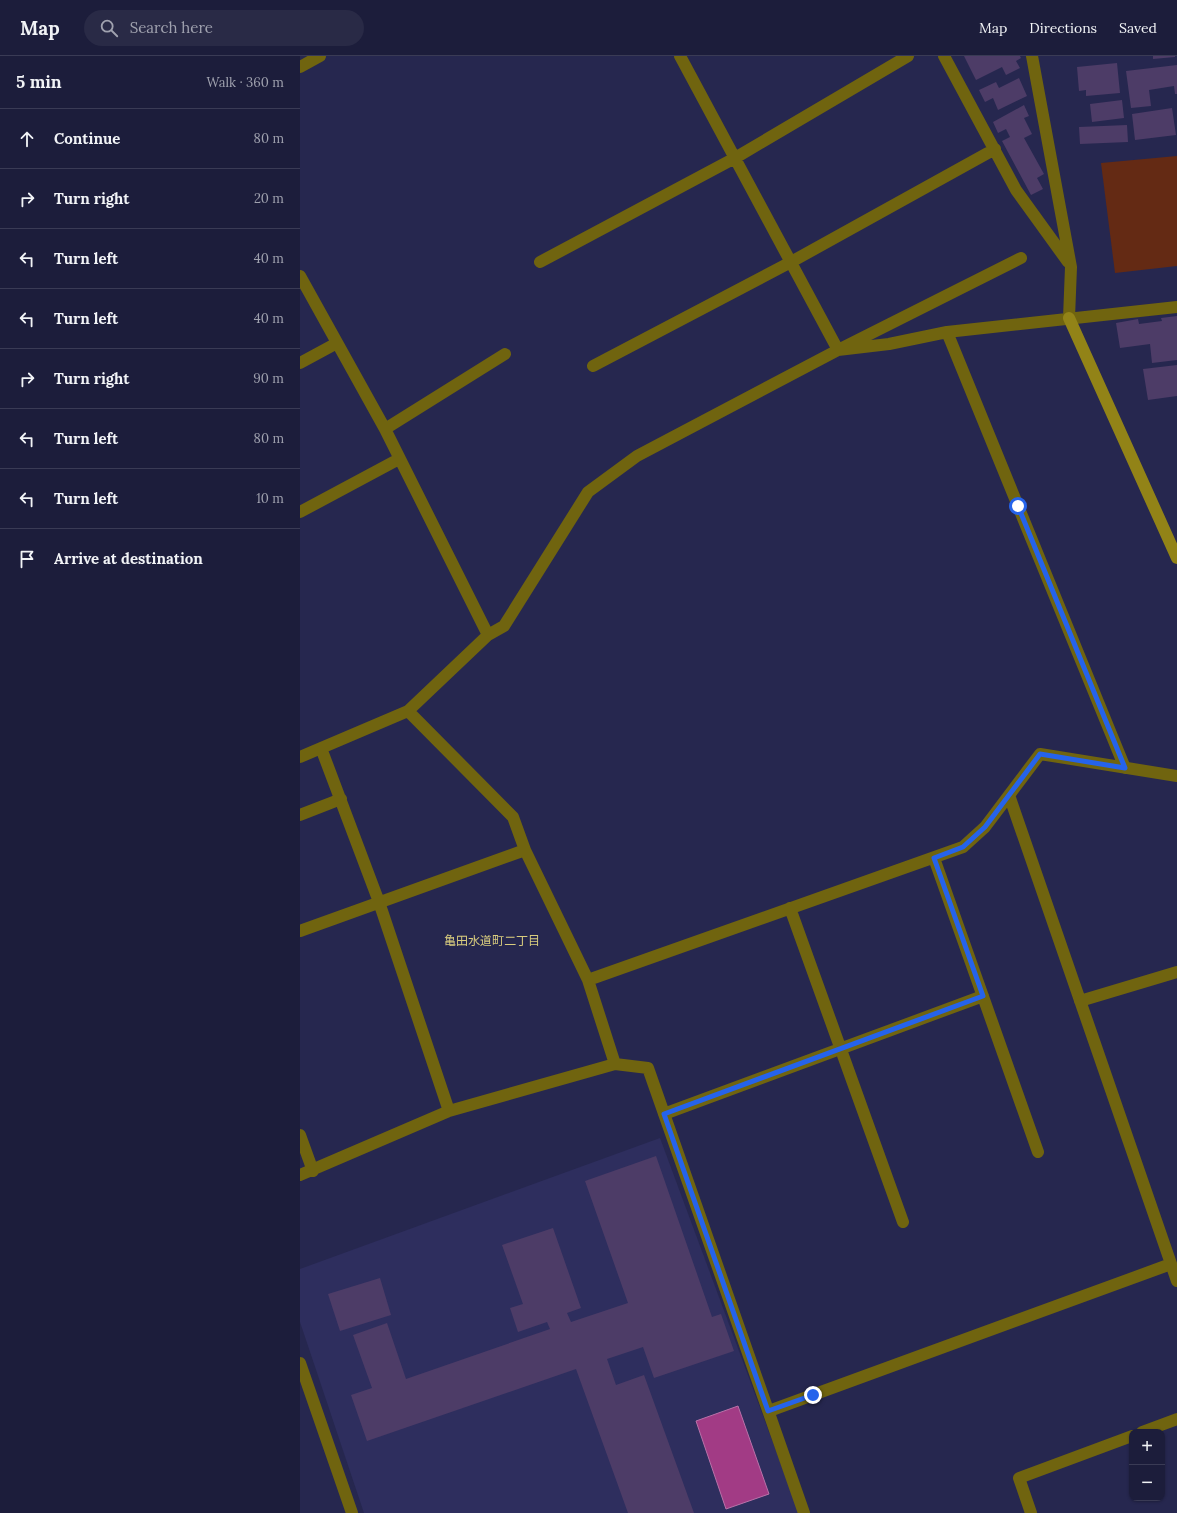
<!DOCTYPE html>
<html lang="en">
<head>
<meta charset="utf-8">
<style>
	body { margin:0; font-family:Lora,"Noto Sans JP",serif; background:#292a46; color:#f1f3f6 }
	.controls { position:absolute; right:12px; bottom:12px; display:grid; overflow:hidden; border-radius:8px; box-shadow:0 1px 3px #0004 }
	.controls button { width:36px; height:36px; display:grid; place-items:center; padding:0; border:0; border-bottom:1px solid #3a3b55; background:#1c1d3b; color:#f1f3f6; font:20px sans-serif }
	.stop { position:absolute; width:12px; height:12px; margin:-9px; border:3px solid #2563eb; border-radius:50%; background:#fff }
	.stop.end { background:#2563eb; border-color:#fff; box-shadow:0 1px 4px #0008 }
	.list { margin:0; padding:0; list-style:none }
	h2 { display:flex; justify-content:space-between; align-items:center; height:52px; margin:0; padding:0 16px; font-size:17px }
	h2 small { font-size:13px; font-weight:400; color:#a0a2af }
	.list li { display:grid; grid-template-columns:26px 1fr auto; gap:12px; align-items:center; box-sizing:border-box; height:60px; padding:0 16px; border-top:1px solid #3a3b55 }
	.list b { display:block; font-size:15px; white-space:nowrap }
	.list em { font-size:13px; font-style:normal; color:#a0a2af }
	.icon { flex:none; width:22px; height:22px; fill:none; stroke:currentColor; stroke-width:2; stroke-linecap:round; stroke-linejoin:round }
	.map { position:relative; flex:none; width:877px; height:1457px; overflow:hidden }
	header { display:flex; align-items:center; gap:24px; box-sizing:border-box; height:56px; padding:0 20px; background:#1c1d3b; border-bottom:1px solid #3a3b55 }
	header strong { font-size:19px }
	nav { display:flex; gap:22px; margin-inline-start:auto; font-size:14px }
	.search { width:280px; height:36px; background:#292a46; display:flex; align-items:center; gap:10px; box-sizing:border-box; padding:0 14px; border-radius:22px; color:#a0a2af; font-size:15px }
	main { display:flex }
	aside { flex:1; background:#1c1d3b }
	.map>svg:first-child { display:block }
	.built { fill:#2e2e5e }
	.green { fill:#642a14 }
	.water { fill:#a23b85; stroke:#b972a9 }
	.building { fill:#4d3c67 }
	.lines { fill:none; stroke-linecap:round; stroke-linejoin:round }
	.street { stroke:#70640f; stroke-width:12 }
	.secondary { stroke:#928317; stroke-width:12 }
	.route { stroke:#2563eb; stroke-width:5 }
	.labels { text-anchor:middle; stroke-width:3.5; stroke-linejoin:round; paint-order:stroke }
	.neighbourhood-label { font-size:12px; fill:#d8cc7e; stroke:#26274f }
</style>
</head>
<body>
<header>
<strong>Map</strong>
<div class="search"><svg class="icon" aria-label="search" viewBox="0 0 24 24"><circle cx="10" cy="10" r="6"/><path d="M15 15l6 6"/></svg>Search here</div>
<nav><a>Map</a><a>Directions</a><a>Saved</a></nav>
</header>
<main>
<aside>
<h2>5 min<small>Walk · 360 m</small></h2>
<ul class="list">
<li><svg class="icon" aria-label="ahead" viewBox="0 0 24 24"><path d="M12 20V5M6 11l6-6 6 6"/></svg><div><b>Continue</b></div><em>80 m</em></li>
<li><svg class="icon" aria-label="right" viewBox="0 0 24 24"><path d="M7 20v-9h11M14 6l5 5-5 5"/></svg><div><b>Turn right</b></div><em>20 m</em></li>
<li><svg class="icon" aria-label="left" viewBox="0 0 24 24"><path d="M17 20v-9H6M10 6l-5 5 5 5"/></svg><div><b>Turn left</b></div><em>40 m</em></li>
<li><svg class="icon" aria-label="left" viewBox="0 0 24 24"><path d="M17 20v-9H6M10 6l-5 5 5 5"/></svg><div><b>Turn left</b></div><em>40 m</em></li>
<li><svg class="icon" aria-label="right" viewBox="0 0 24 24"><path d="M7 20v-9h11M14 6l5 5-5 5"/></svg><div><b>Turn right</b></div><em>90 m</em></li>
<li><svg class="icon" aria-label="left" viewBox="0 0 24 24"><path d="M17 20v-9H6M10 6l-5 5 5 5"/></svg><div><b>Turn left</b></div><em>80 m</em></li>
<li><svg class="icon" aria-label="left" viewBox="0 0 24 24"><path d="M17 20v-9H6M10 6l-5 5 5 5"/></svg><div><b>Turn left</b></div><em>10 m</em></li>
<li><svg class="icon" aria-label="arrive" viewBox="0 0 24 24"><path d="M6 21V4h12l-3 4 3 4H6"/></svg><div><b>Arrive at destination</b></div></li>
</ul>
</aside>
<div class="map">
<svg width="877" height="1457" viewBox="0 0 877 1457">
	<rect width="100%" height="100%" fill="#26274f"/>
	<path class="built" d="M360,1082L499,1457H64L0,1266V1213Z"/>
	<path class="green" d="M877,100V210L815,217L801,107Z"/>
	<path class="water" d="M438,1350L469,1438L426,1453L396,1365Z"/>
	<path class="building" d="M664,0H720L721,2L716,5L720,12L706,19L702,11L676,24Z
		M853,0H875V1L853,3Z
		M817,7L820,37L786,40V34L779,35L777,11Z
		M877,9V38H875L874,30L849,34L851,50L831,52L826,15Z
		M719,22L727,40L698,54L693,42L685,46L679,34L696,26L699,32Z
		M822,44L824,62L792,66L790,48Z
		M724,49L729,60L724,62L732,78L724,82L744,118L737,122L743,133L731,139L702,85L710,81L706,73L698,77L693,66Z
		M872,52L876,79L835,84L832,58Z
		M827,69L828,86L780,88L779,71Z
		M877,260V304L852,307L850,288L820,292L816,267L838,263L839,268L862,265L861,262Z
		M877,309V340L848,344L843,313Z
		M356,1100L412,1261L421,1258L434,1295L354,1322L343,1291L307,1303L316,1329L344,1319L394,1457H328L276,1313L67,1385L51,1339L72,1332L53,1279L87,1267L106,1323L250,1273L247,1266L218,1276L210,1252L223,1248L202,1189L253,1172L281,1252L267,1257L271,1266L328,1247L285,1125Z
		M80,1222L91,1259L40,1275L28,1238Z"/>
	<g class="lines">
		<path class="street" d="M380,0L538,294L589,288L647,276L877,251
			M644,0L716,134L768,206
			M732,0L771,211L769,262
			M0,11L20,0
			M240,206L435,102L608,0
			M0,220L85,373L188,579
			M647,276L825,712
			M0,307L37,287
			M293,310L491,206L695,93
			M85,373L205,298
			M0,456L99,403
			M108,655L213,761L225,794L288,924L315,1008
			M21,692L79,846L149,1055
			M0,701L108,655L188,579L204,570L288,436L337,400L538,294L721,202
			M709,739L877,1225
			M0,759L41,743
			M634,802L738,1096
			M490,852L603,1166
			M0,875L225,794
			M288,924L663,791L685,771L740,698L877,720
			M780,945L877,916
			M364,1058L683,940
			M0,1079L13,1115
			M0,1119L149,1055L315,1008L348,1012L504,1457
			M0,1307L52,1457
			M469,1355L871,1208
			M842,1376L877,1363
			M731,1457L719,1422L832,1380"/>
		<path class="secondary" d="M769,262L877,502"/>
	</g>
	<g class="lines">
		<path class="route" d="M513,1339L468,1355L364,1058L683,940L634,802L663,791L685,771L740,698L825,712L718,450"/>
	</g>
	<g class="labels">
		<g class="neighbourhood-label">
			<text x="192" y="889">亀田水道町二丁目</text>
		</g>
	</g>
</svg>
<div class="controls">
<button>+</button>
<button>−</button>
</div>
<div class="stop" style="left:718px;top:450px"></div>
<div class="stop end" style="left:513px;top:1339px"></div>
</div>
</main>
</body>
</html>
